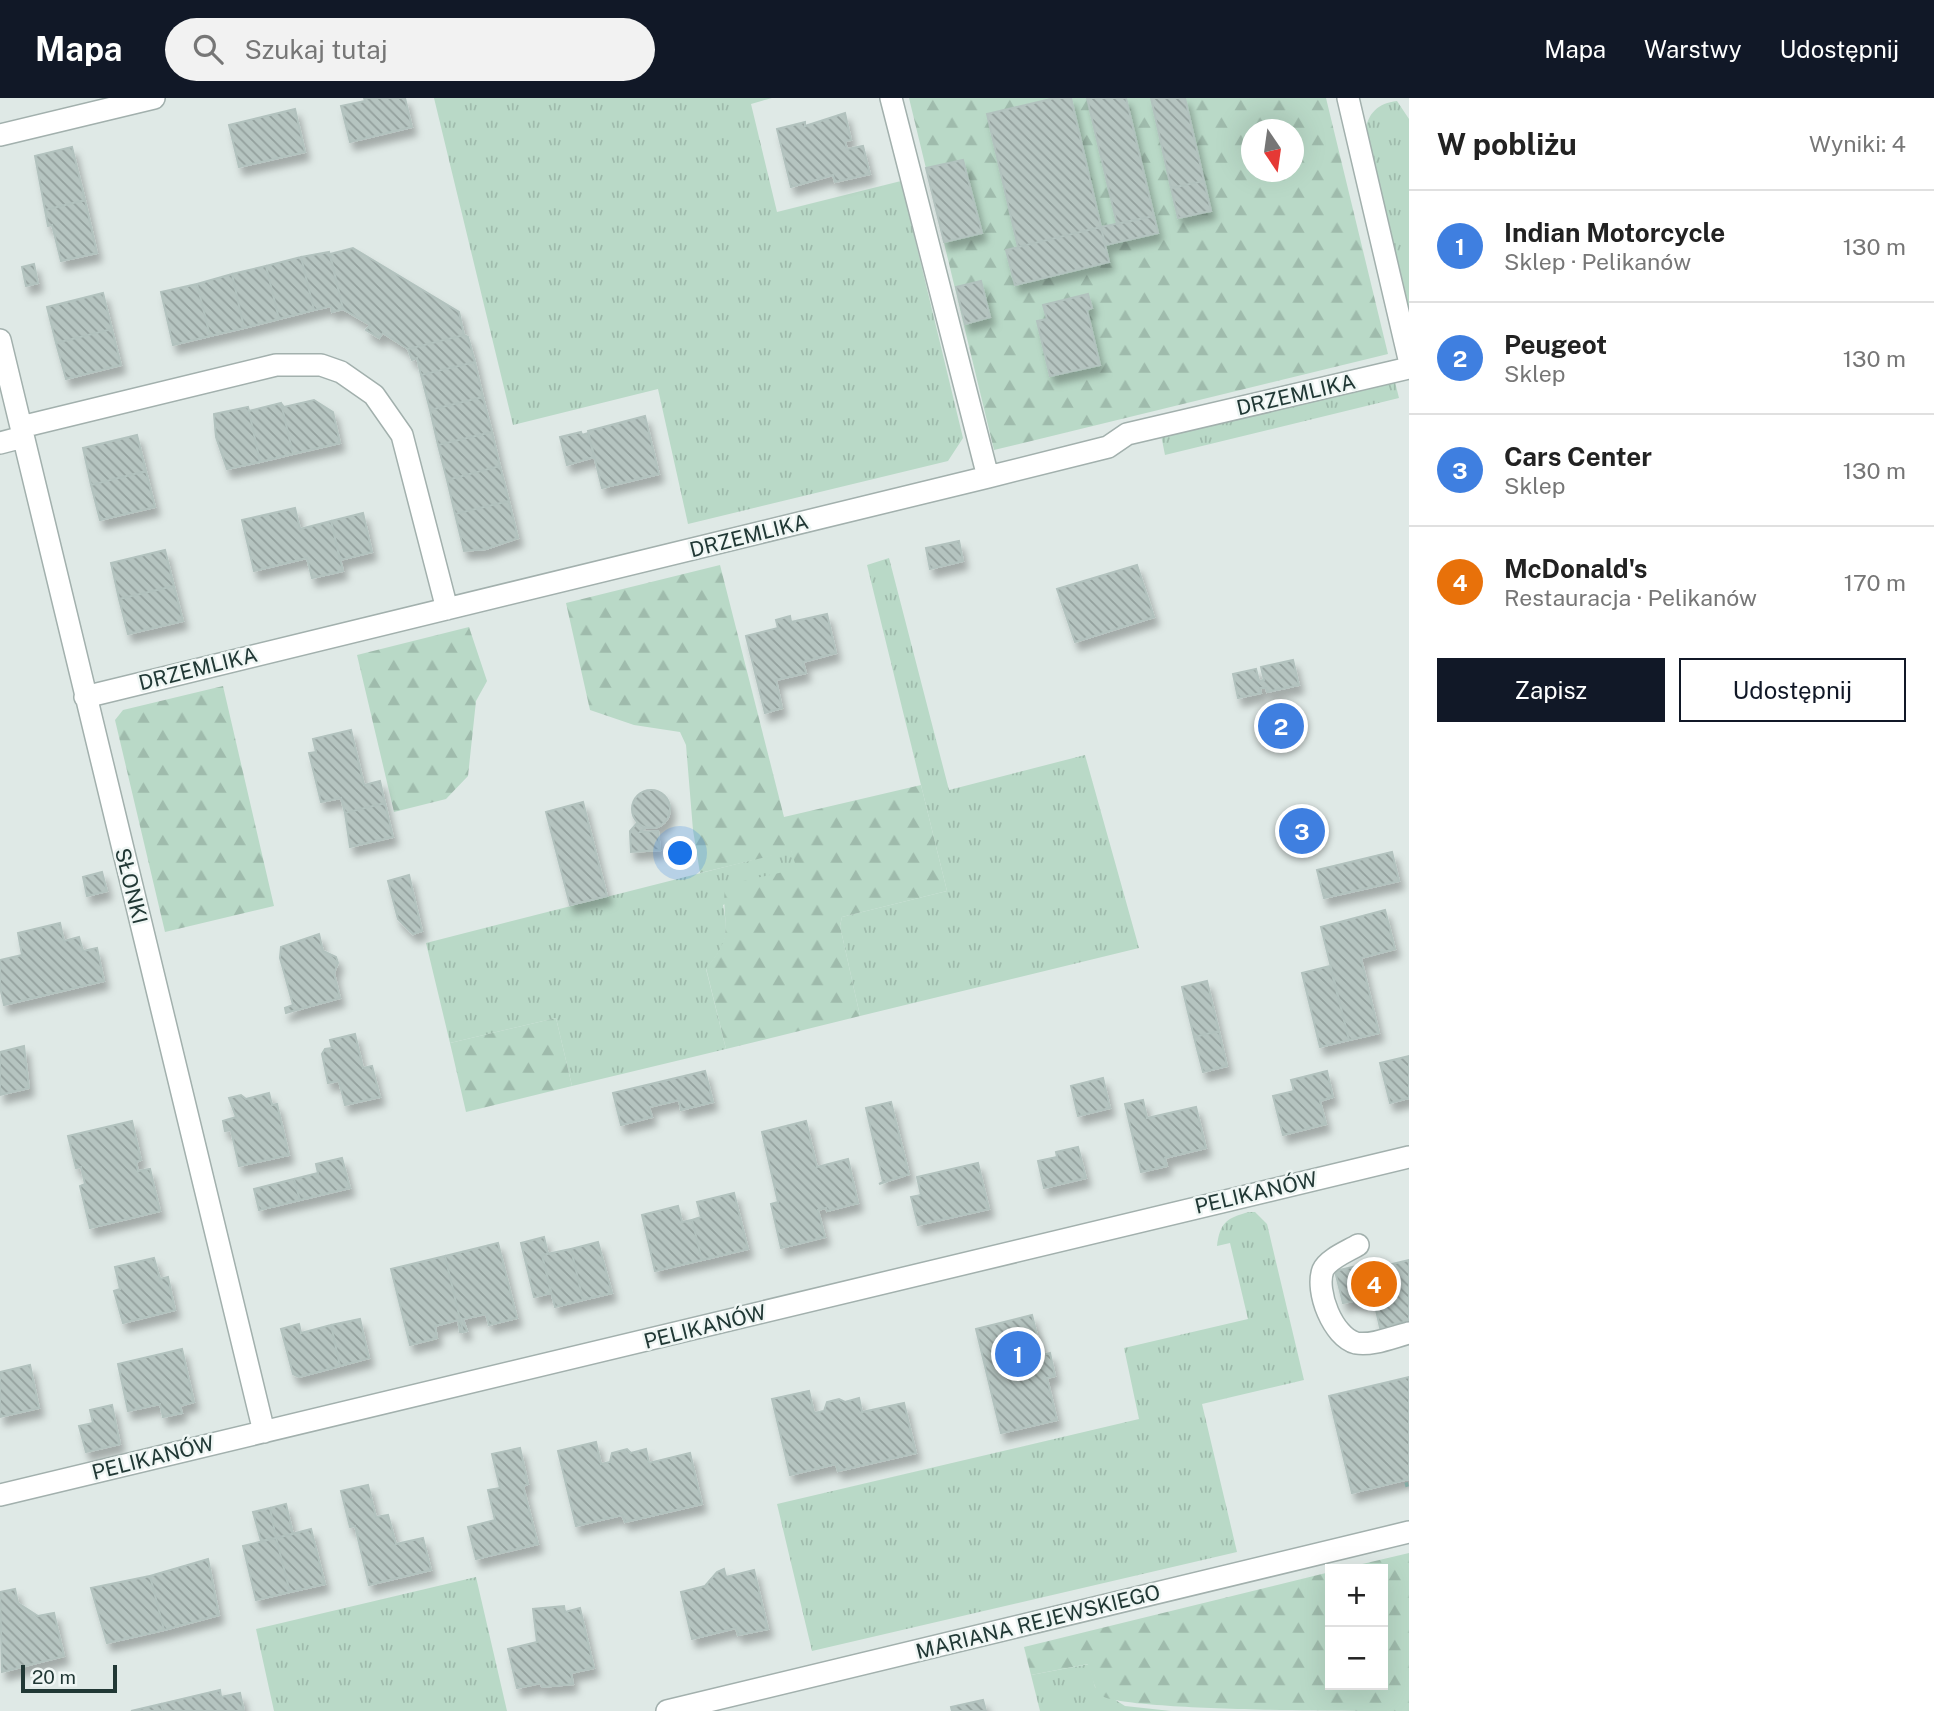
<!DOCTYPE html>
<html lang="pl">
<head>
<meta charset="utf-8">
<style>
	body { margin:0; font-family:"Public Sans",sans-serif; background:#f2f2f2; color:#222 }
	.controls { position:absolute; right:21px; bottom:21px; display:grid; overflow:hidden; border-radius:0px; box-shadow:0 7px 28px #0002 }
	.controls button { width:63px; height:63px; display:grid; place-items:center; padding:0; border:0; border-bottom:2px solid #e0e0e0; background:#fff; color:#222; font:35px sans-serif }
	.compass { position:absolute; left:1241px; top:21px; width:63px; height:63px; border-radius:50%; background:#fff; box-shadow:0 7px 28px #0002; rotate:167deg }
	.scale { position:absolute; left:21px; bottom:18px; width:96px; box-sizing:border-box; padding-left:7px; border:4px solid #213835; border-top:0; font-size:19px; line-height:24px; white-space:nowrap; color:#213835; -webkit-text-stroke:5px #eff6f4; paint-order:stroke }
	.you { position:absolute; left:681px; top:756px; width:24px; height:24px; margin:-18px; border:5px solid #fff; border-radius:50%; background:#1a73e8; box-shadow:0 0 0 10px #1a73e833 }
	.badge { display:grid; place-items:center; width:46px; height:46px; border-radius:50%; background:#111827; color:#fff; font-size:23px; font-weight:700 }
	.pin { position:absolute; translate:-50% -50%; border:4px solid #fff; box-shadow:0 2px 7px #0006 }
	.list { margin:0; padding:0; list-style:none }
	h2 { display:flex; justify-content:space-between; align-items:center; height:91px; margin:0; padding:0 28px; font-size:30px }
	h2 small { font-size:23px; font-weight:400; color:#767676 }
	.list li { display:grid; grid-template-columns:46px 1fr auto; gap:21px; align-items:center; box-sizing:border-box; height:112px; padding:0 28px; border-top:2px solid #e0e0e0 }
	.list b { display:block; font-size:26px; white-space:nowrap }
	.list p { margin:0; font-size:23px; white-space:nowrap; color:#767676 }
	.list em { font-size:23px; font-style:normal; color:#767676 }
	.actions { display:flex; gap:14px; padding:21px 28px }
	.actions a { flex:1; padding:16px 0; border:2px solid #111827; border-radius:0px; text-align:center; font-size:24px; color:#111827 }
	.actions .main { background:#111827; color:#fff }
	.icon { flex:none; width:38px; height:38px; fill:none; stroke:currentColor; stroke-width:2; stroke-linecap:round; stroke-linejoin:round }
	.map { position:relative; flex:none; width:1409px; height:1613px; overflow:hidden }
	header { display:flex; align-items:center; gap:42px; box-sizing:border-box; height:98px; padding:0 35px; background:#111827; color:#fff }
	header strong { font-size:33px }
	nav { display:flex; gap:38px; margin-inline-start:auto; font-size:24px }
	.search { width:490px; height:63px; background:#f2f2f2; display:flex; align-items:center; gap:18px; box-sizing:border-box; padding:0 24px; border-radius:38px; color:#767676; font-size:26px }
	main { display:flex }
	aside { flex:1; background:#fff }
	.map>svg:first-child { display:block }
	.grass { fill:url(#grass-tufts) }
	.forest { fill:url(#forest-firs); fill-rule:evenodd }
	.building { fill:url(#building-back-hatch); stroke:#b2c2be; stroke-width:2; filter:url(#shadow) }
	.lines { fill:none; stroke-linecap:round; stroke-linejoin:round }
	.minor-casing { stroke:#a2b0ad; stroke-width:24 }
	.path { stroke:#82aba4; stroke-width:4.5; stroke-dasharray:3.5 5; stroke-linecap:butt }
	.minor { stroke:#fff; stroke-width:21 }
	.labels { text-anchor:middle; stroke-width:5; stroke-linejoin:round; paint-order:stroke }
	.street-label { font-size:21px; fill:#213835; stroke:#eff6f4 }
</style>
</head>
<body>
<header>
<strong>Mapa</strong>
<div class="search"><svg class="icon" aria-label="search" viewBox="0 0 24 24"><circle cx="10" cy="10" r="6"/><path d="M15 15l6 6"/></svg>Szukaj tutaj</div>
<nav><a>Mapa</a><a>Warstwy</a><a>Udostępnij</a></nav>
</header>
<main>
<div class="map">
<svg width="1409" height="1613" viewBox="0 0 1409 1613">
	<defs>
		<pattern id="grass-tufts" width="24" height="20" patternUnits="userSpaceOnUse" patternTransform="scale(1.75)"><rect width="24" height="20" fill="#b9d9c7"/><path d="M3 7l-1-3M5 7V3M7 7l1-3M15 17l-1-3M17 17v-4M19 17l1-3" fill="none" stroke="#9fbbac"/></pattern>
		<pattern id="forest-firs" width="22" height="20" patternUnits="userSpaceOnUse" patternTransform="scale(1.75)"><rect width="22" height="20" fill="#b9d9c7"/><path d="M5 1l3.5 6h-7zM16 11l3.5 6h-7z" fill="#9fbbac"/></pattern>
		<pattern id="building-back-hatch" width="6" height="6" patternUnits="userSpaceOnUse" patternTransform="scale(1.75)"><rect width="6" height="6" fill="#b5c4c0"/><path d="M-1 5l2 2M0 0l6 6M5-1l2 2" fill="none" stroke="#93a09d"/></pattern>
		<filter id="shadow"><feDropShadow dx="4.5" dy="8" stdDeviation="3.5" flood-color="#0004"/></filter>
	</defs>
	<rect width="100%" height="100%" fill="#dfe9e6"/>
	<path class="grass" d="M434,0H772L751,6L777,114L901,83L963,340L948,363L688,426L658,291L513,327Z
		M1397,3L1409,21V216L1365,34C1368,15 1378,5 1397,3Z
		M1394,280L1399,300L1165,357L1161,337Z
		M889,460L949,692L1085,657L1139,850L860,918L840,828L842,819L947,793L867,467Z
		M791,752L798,771L723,807C729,838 727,846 706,871L726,951L572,988L556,920L450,945L426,845Z
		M1249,1114H1255L1267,1126L1304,1282L1202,1306L1237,1454L812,1553L777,1406L1139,1321L1124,1250L1248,1221L1230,1145L1217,1148C1220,1124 1227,1120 1249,1114Z
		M476,1479L507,1613H274L256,1531Z
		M1089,1566L1095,1589L1125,1608L1171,1613H1040L1031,1577Z"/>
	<path class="forest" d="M909,0H1326L1388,256L994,352ZM1252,32H1294V74H1252Z
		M720,467L784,719L921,687L947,793L842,819L840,828L860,918L726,951L706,870C737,835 721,828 725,787L797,771L791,753L700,775L693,732L686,647L680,634L634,627L590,612L566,505Z
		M469,529L487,583L476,603L468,678L446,701L394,714L357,557Z
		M223,588L274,808L165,834L115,622L123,612Z
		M556,920L572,988L466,1014L450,945Z
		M1409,1455V1613C1355,1613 1138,1613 1104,1599C1093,1592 1092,1577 1088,1566L1031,1577L1024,1549L1330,1474V1587H1383V1471H1341Z"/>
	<path class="building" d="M364,0H405L412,29L350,44L341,8L365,3Z
		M1055,0H1071L1101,129L1018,149L987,16Z
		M1087,0H1126L1154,118L1117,126Z
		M1151,0H1185L1204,83L1171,90Z
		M295,11L305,54L239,69L229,27Z
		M845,15L851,42L845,43L847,51L863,48L870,76L835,84L833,77L791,89L777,31L805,24V28Z
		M72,49L85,102L45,112L35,58Z
		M963,62L982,135L944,144L926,70Z
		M1204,83L1211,113L1178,120L1171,90Z
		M85,102L97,155L61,163L52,127L48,128L45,112Z
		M1154,118L1158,135L1105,147L1101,129Z
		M1101,129L1109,164L1015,187L1006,152Z
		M353,150L459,214L464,237L408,251L383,235L379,240L366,232L370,227L343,211L330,156Z
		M329,154L343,211L332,214L331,208L314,212L301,159Z
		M301,159L314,212L279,221L266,168Z
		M34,166L38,185L26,188L22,169Z
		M266,168L279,221L244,230L232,176Z
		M232,176L244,230L210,238L197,186Z
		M981,183L990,219L965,226L956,189Z
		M197,186L210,238L173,247L161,194Z
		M103,195L112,231L56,245L47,209Z
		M1088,196L1092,210L1087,212L1100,267L1050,278L1037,223L1047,221L1043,207Z
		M112,231L121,267L66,281L56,245Z
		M464,237L468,239L475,264L421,277L417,260L412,262L408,251Z
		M475,264L483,299L430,312L421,277Z
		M483,299L492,334L438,347L430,312Z
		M314,302L333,314L340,345L293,356L281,305L284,309Z
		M281,305L293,356L260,364L248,309L249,313Z
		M248,309L260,364L227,371L216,339L214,316Z
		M645,318L659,376L602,390L588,333Z
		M492,334L500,368L447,382L438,347Z
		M581,334L582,337L588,335L594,359L567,367L560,339Z
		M137,337L146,373L91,387L83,350Z
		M500,368L509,403L455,416L447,382Z
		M146,373L155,409L100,422L91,387Z
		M509,403L518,440L486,451L464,453L455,416Z
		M295,410L300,431L331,423L343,473L312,480L307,460L254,473L242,422Z
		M363,415L372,454L340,462L331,423Z
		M959,443L963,463L930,471L926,450Z
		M165,452L174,488L119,501L111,465Z
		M1137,467L1154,519L1075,544L1057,491Z
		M174,488L183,523L128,536L119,501Z
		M827,516L836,555L803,564L806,575L776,582L782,610L765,615L746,538L778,530L776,522L790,518L791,524Z
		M1293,562L1299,587L1267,594L1266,590H1260L1261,595L1238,600L1233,576L1256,571L1259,583L1264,582L1261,569Z
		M351,632L364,687L380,683L385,705L345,715L341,700L321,704L309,655L316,654L313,641Z
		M632 711a19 19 0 1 1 38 0a19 19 0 1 1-38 0Z
		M583,704L607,798L570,807L546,714Z
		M385,705L393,739L350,749L345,715Z
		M637,725L645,730L640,734L658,733L660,752L631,754L630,733Z
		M1392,754L1399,783L1324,800L1317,772Z
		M102,774L107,793L87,798L83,779Z
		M409,777L422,833L413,836L398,821L388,783Z
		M1385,812L1395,851L1361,860L1379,935L1349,942L1321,829Z
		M60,825L64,843L79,839L83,853L97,850L104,883L4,907L0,889V862L22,857L18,835Z
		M319,836L323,853L336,859L338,865L334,875L340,900L286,915L285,910L293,907L280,860L281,849Z
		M1330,868L1349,942L1320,949L1302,875Z
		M1207,883L1219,933L1194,939L1182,889Z
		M1219,933L1227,968L1203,974L1194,939Z
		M355,936L363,970L372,968L380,999L345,1007L339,983L328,985L322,956L325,951L332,950L330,942Z
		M24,948L29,990L0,997V954Z
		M1409,958V1000L1390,1005L1380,965Z
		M705,973L713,1004L681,1012L679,1002L649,1009L652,1019L621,1027L613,995Z
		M1327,973L1333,999L1320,1003L1326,1026L1283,1037L1273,998L1294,993L1291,982Z
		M1103,980L1110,1010L1078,1018L1071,988Z
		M269,995L272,1007L277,1006L289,1057L239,1068L231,1032L225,1033L223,1023L236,1019L229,1000L241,997L246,1001Z
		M1143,1002L1147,1020L1196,1009L1206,1050L1165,1060L1167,1068L1141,1074L1125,1006Z
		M891,1004L909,1076L879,1086L883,1084L866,1010Z
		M132,1023L141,1062L136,1064L138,1073L150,1071L160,1113L90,1130L80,1088L85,1086L81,1069L76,1070L68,1038Z
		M806,1023L817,1069L848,1061L858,1105L827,1113L826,1110L818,1112L825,1139L781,1150L771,1106L778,1104L762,1034Z
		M1078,1049L1086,1080L1044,1090L1038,1063L1057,1059L1056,1054Z
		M342,1060L350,1090L300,1102L294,1081L318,1075L316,1066Z
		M978,1065L989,1111L918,1127L911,1099L921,1097L917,1079Z
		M294,1081L300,1102L259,1112L254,1091Z
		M734,1095L748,1151L702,1162L692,1122L701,1119L697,1104Z
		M678,1108L682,1124L692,1122L702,1162L655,1173L642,1117Z
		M544,1139L548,1156L542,1157L551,1195L534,1199L521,1145Z
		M598,1144L612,1195L583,1202L571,1151Z
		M498,1145L517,1220L489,1227L486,1216L463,1221L467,1233L463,1234L445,1158Z
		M571,1151L583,1202L555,1209L542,1157Z
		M445,1158L463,1234H460L458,1222L435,1228L437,1240L410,1247L391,1171Z
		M154,1160L160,1181L168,1179L175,1212L123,1225L114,1193L120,1191L115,1169Z
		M1409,1162V1223L1390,1227L1391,1231L1381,1234L1373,1199L1343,1205L1335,1173L1357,1168L1358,1174Z
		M1032,1217L1042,1257L1050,1255L1055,1278L1047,1280L1057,1322L1001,1335L976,1231Z
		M360,1221L369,1260L340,1268L331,1227Z
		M299,1226L301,1235L331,1227L340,1268L299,1279L293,1276L281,1231Z
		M182,1251L194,1304L180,1308L182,1315L163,1319L160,1306L128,1313L118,1266Z
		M30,1267L39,1310L0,1319V1274Z
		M1409,1279V1381L1352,1395L1329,1298Z
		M809,1293L814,1315L824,1313L827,1304L839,1301L845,1304L859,1300L862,1314L904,1305L916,1355L838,1373L836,1366L790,1377L772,1301Z
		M112,1307L120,1346L86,1354L79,1328L93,1325L90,1312Z
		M596,1344L601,1366L610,1364L612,1355L627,1351L631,1355L646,1351L649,1365L690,1355L702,1406L625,1424L622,1417L576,1428L558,1353Z
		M520,1350L528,1386L523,1388L538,1446L476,1461L468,1429L495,1422L488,1392L500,1390L492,1356Z
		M368,1387L376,1419L388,1417L396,1446L423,1440L431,1472L369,1487L355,1428L350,1429L341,1393Z
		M286,1406L293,1436L276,1440L270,1410Z
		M270,1410L276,1440L261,1443L253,1414Z
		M311,1431L325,1486L290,1494L276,1440Z
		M276,1440L290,1494L256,1502L243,1448Z
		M208,1461L219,1517L164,1532L150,1478Z
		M724,1471L726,1479L754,1472L768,1531L738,1537L736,1530L692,1541L681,1494L705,1488L717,1474Z
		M150,1478L164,1532L107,1545L91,1490Z
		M15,1491L18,1505L38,1518L54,1515L64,1558L2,1574L0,1494Z
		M564,1508L565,1514L580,1510L594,1570L571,1575L573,1586L542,1589L541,1585L517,1590L508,1551L537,1544L533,1511Z
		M220,1592L221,1599L240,1595L244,1613H163L161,1606Z
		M983,1602L986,1613H952L951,1609Z
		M161,1606L163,1613H131Z"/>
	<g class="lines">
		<g class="minor-casing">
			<path id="minor" d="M891,0L988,379
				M1348,0L1409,261
				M0,37L154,0
				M0,242L264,1334
				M21,329L276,267H321L341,274L374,297L402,337L447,511
				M0,345L23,339
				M85,599L988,379L1108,349L1127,336L1409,270
				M1358,1147C1348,1153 1328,1161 1323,1172C1315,1193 1333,1239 1356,1245C1372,1248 1393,1239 1409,1235
				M0,1397L1409,1059
				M667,1613L1409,1434"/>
		</g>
		<path class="path" d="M1405,1387L1409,1386"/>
		<use href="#minor" class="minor"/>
	</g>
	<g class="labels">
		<g class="street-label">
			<text transform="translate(1296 297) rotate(-13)" y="7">DRZEMLIKA</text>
			<text transform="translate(749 438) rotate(-14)" y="7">DRZEMLIKA</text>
			<text transform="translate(198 571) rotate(-14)" y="7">DRZEMLIKA</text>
			<text transform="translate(131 788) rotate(76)" y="7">SŁONKI</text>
			<text transform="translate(1256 1095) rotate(-13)" y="7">PELIKANÓW</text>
			<text transform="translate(705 1229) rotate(-14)" y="7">PELIKANÓW</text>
			<text transform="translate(153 1360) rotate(-14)" y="7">PELIKANÓW</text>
			<text transform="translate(1038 1524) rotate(-14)" y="7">MARIANA REJEWSKIEGO</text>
		</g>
	</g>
</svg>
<div class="controls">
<button>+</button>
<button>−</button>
</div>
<svg class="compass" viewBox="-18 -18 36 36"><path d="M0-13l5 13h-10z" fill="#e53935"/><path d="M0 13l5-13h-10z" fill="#767676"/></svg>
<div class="scale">20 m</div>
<div class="you"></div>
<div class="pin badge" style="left:1018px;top:1256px;background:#3f7fe0">1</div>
<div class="pin badge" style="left:1281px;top:628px;background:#3f7fe0">2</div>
<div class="pin badge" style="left:1302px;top:733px;background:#3f7fe0">3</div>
<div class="pin badge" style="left:1374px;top:1186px;background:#e8710a">4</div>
</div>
<aside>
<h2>W pobliżu<small>Wyniki: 4</small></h2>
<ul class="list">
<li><span class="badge" style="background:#3f7fe0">1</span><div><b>Indian Motorcycle</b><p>Sklep · Pelikanów</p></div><em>130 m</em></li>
<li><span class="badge" style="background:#3f7fe0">2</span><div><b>Peugeot</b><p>Sklep</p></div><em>130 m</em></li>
<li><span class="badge" style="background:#3f7fe0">3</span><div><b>Cars Center</b><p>Sklep</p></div><em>130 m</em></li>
<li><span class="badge" style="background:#e8710a">4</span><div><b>McDonald's</b><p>Restauracja · Pelikanów</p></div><em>170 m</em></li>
</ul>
<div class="actions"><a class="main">Zapisz</a><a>Udostępnij</a></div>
</aside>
</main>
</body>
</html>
